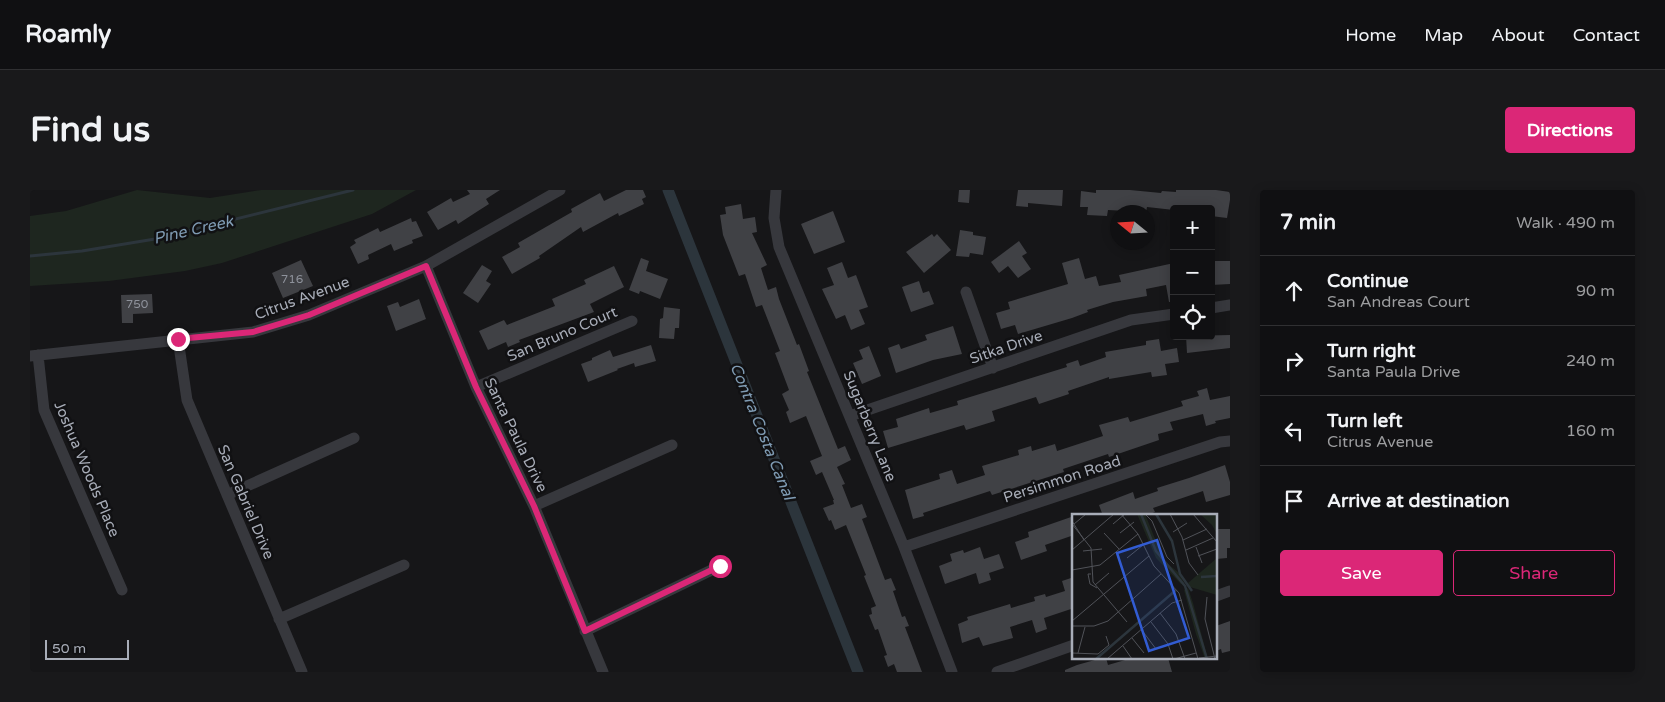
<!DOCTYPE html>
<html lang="en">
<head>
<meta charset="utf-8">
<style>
	body { margin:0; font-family:"Varela Round",sans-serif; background:#19191b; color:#f1f3f6 }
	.controls { position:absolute; right:15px; top:15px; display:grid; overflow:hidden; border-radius:5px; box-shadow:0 2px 12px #0003 }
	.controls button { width:45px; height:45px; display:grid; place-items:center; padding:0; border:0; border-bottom:1px solid #303032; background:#101012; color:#f1f3f6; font:25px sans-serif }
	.compass { position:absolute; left:1080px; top:15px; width:45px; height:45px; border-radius:50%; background:#101012; box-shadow:0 2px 12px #0003; rotate:288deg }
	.scale { position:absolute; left:15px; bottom:12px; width:84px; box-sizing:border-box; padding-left:5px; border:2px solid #a8adb8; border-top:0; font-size:14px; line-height:18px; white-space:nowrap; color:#a8adb8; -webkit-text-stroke:4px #111113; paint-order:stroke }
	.stop { position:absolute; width:15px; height:15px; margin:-11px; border:4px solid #db2777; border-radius:50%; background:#fff }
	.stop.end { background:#db2777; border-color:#fff; box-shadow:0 1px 5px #0008 }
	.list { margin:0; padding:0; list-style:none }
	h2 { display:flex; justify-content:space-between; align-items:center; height:65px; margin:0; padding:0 20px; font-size:21px }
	h2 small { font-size:16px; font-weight:400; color:#9c9d9f }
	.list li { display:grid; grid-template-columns:32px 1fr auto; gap:15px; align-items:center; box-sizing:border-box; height:70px; padding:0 20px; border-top:1px solid #303032 }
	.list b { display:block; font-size:19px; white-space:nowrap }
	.list p { margin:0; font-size:16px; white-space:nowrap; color:#9c9d9f }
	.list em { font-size:16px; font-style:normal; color:#9c9d9f }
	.actions { display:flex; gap:10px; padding:15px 20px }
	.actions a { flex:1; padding:11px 0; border:1px solid #db2777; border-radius:5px; text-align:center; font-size:18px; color:#db2777 }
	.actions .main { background:#db2777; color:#fff }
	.icon { flex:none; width:28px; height:28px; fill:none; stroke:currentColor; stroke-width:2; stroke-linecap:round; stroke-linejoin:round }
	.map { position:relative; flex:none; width:1200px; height:482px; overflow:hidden; border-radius:5px }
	header { display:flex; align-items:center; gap:30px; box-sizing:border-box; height:70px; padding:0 25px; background:#101012; border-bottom:1px solid #303032 }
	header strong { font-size:24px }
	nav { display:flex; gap:28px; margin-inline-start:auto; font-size:18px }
	.intro { display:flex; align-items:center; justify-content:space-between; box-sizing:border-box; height:120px; padding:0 30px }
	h1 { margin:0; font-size:35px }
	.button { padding:12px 22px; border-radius:5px; background:#db2777; color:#fff; font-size:18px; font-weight:700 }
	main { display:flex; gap:30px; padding:0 30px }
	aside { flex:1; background:#101012; border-radius:5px; box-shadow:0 2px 12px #0003 }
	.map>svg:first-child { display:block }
	.green { fill:#1e261f }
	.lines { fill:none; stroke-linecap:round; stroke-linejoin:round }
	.stream { stroke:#2c353c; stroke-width:3 }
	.canal { stroke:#2c353c; stroke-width:11 }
	.building { fill:#404145 }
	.minor { stroke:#37383d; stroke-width:11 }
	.route { stroke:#db2777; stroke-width:6 }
	.labels { text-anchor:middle; stroke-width:5; stroke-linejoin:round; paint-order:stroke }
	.number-label { font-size:12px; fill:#8e929b }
	.street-label { font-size:15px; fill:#a8adb8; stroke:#111113 }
	.water-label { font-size:16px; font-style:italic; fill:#7f9bb3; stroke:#111113 }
	.inset-river { fill:none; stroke:#2c353c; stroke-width:2.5 }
	.inset-road { fill:none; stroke:#505258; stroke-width:1 }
	.view { fill:#325cd3; fill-opacity:0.15; stroke:#325cd3; stroke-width:2.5 }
	.inset-edge { fill:none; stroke:#a8adb8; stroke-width:2.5 }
</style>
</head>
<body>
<header>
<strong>Roamly</strong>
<nav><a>Home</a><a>Map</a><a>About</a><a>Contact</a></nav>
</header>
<div class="intro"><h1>Find us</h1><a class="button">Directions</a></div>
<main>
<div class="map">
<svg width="1200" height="482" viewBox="0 0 1200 482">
	<rect width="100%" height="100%" fill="#161618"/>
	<path class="green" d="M107,0L180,8L231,0H386L342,24L192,73L155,81L79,91L0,96V26L36,21Z"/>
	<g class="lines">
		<path class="stream" d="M0,66L52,61L125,49L323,0"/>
		<path class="canal" d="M638,0L828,482"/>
	</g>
	<path class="building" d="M437,0H470L456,9L459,14L448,21L428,34L426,30L408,40L397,22L421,8L423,12L440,4Z
		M596,0H613L616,7L612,9L614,14L589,26L588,23L553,42L551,37L509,66L510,68L482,84L472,67L490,57L488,53L542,22L541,19L570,3L574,11Z
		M929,0H940L939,13L928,12Z
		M988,0H1033L1032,16L998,13V17L986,16Z
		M1066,0H1100L1131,3L1132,1L1146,2V0H1186L1200,2V10L1197,28L1181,26V19L1144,20L1117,17L1116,22L1078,20L1077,26L1057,25L1058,17H1050L1051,1L1066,3Z
		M711,14L713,29L725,27L727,42L722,43L737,75L731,78L738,100L746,97L749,109L767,155L769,154L779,181L777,182L808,259L815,256L821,270L807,277L815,294L812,295L821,318L832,314L837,327L832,329L855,390L861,388L866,400L863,401L872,427L875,426L879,436L875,437L892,482H867L864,474L858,477L854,466L857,465L848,439L845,440L839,425L842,424L841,418L846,416L834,386L836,385L816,335L805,340L801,330L799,331L793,318L804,314L803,310H804L792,282L786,285L780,271L792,266L776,226L760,233L756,222L759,220L752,204L759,200L745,163L750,161L732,115L726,117L715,84L709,86L693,45L690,25L696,24L695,17Z
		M803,21L815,52L784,64L771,34Z
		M381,28L382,32L386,31L393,46L382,50L383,53L364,61L361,54L338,65L339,69L328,74L320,57L326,53L324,50L348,38L350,42Z
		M930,40L943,42V45L956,47L953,65L940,63L939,67L926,66Z
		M902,44L904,47L907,44L921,60L894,83L876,62Z
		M989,51L997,63L992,66L1001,79L988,88L978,76L969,83L961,72Z
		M611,68L619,71L616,81L638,89L630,109L610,101L609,104L599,100Z
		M1049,68L1055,89L1066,86L1069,96L1091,92L1089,85L1144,73V112H1139L1136,95L1116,99L1117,106L1083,112L1057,120L1058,122L1042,128L988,144L985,135L971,139L966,123L980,119L978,112L1038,94L1032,73Z
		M271,70L283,96L253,108L242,83Z
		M1181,71H1200V94L1181,95Z
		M812,72L818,88L826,85L838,117L829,120L835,134L821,140L815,125L806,129L792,99L804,95L797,78Z
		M452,75L462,81L456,91L461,94L448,113L433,103Z
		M584,76L594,97L560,114L564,122L489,150L490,152L478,157L476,152L458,160L449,141L474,130L477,135L525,116L522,109L556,94L554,90Z
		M889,91L893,103L899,101L904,114L881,122L872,97Z
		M122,104L123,123L103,124V133H92L91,105Z
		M389,109L396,129L366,141L357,116L368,112L370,117Z
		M634,117L650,119L649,138H645L644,149L629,148L630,129L633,128Z
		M923,136L932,164L903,170L866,183L858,158L869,154L871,159L897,150L895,145Z
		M1200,145V158L1157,163L1156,146Z
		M1129,149L1131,161L1147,158L1149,172L1135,174L1137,185L1122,187L1121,182L1079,189V187L1038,201L1039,204L1009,214L1006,207L962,221L965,231L936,240L934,235L858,258L853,241L868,237L866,229L899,218L900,223L928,215L927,211L1037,177L1036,174L1048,170L1050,176L1076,167L1075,162L1116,155V151Z
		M621,155L626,171L605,177L604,173L587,179L588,180L558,192L551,174L562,170V168L580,160L583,167Z
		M839,156L851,186L832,194L823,173L833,169L829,160Z
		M1177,198L1180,210L1200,206V228L1185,231L1186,233L1176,236L1173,224L1140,232L1143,240L1128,244L1129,250L1079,267L1078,264L1033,279L1034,282L962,305L960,301L893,323L894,326L883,329L875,300L910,289L909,284L922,280L927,294L955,285L952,276L989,265L988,260L1001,256L1002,261L1025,254L1027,261L1073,246L1069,235L1098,227L1100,232L1153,216L1151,211L1169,206L1167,201Z
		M1195,275L1200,292V305L1176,312L1173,301L1123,318L1125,322L1115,326H1073L1069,315L1103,302L1105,309L1128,301L1127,298L1159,288Z
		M1044,326V345L1015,355L1017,361L991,370L985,352L999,347L998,342Z
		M1186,339H1200V358H1197V368L1186,369Z
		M950,357L954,369L969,364L974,378L959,383L961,390L949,394L946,383L915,394L909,376L922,371L920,364L933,360L934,363Z
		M1044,387V421H1041V419L1014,428L1017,439L1006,443L1002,430L980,437L983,448L953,456L949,447L932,453L928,434L938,430L937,427L980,414L981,418L1005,411L1004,407L1015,404L1016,407L1035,401L1032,391Z
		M1200,431V461L1192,463L1191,459L1186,461V436Z
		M1072,468H1076L1078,475L1102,468H1138L1142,482H1035V480L1047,475Z"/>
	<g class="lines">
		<path class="minor" d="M746,0L744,28L749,57L874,357L922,482
			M396,76L446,197L504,316L573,482
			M936,102L963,178
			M1181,118L1200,115
			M148,149L157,210L272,482
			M8,165L14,220L92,400
			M0,166L223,142L279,125L396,76L530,0
			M446,197L602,131
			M820,226L1101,130L1144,124
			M197,305L324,248
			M504,316L642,255
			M874,357L1190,252L1200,251
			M1186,406L1200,401
			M249,429L374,375
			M555,441L690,376
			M967,482L1044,455"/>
	</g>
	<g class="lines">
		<path class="route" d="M148,149L223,142L279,125L396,76L446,197L504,316L555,441L690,376"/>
	</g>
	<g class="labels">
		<g class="number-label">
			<text x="262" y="93">716</text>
			<text x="107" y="118">750</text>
		</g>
		<g class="street-label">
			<text transform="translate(272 108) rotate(-20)" y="5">Citrus Avenue</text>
			<text transform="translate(532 144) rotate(-23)" y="5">San Bruno Court</text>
			<text transform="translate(976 157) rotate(-19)" y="5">Sitka Drive</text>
			<text transform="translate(840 236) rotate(68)" y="5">Sugarberry Lane</text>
			<text transform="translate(486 245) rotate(64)" y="5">Santa Paula Drive</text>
			<text transform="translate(57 279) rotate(67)" y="5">Joshua Woods Place</text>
			<text transform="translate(1032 289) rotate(-18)" y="5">Persimmon Road</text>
			<text transform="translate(216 312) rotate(67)" y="5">San Gabriel Drive</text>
		</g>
		<g class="water-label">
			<text transform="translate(163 39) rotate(-13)" y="6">Pine Creek</text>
			<text transform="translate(733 241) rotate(68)" y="6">Contra Costa Canal</text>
		</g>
	</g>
	<g transform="translate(1042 324)">
		<rect width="145" height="145" fill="#161618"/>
		<path d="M65,0H73L92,47L106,58L112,69L109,70L84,44ZM128,0H145V20L140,11ZM145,44V81L118,73L116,69ZM116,74L121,89L136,145H133L124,120L112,76Z" fill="#1e261f"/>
		<path class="inset-river" d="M69,0L84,37L113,72L135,145M84,0L100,27L108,60L120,77M129,63L145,62M24,145L104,76"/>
		<path class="inset-road" d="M49,0L66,20L82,52L107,79L126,145M73,0L80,7L95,43L102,50M98,0L110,23L117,49L126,61M121,0L145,28M0,7L12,26M0,10L19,34L21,68L55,108M2,10L14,0M41,10L53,0M101,18L115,9M32,19L47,35M48,19L62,8M111,26L135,15M124,33L130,49M0,36L42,0M114,36L141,24M11,37L30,35M126,42L145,35M55,44L71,31M0,56L28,51L66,20M19,60H16L18,70L25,74M23,71L37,59M135,83L133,105L143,145M88,99L104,120L113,145M0,107L77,42M79,108L96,130L101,145M0,112H22L36,107L89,60M69,115L84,135M60,124L72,139M51,132L60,145M0,139L26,140L37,131L34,122M6,139L13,113M127,144L145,142M35,145L100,89L110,86M102,145L124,139"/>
		<path class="view" d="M85,26L117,124L77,137L45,39Z"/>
		<rect width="145" height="145" class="inset-edge"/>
	</g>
</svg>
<div class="controls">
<button>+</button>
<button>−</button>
<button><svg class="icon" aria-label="locate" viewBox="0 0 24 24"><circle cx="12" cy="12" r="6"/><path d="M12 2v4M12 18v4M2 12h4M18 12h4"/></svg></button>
</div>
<svg class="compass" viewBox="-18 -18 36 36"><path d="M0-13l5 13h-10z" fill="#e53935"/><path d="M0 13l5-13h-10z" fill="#9c9d9f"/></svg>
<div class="scale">50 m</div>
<div class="stop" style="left:690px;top:376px"></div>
<div class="stop end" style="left:148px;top:149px"></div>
</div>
<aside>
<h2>7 min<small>Walk · 490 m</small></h2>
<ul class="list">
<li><svg class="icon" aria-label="ahead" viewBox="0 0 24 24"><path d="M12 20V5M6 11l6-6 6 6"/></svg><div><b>Continue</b><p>San Andreas Court</p></div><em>90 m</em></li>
<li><svg class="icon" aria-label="right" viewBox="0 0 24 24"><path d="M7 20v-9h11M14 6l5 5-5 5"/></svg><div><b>Turn right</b><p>Santa Paula Drive</p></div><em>240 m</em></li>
<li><svg class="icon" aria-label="left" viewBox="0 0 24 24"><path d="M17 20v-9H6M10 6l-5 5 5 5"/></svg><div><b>Turn left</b><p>Citrus Avenue</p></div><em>160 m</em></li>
<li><svg class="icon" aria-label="arrive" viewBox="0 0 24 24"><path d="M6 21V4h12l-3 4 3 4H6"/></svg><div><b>Arrive at destination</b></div></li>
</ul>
<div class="actions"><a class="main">Save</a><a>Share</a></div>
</aside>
</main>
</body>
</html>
